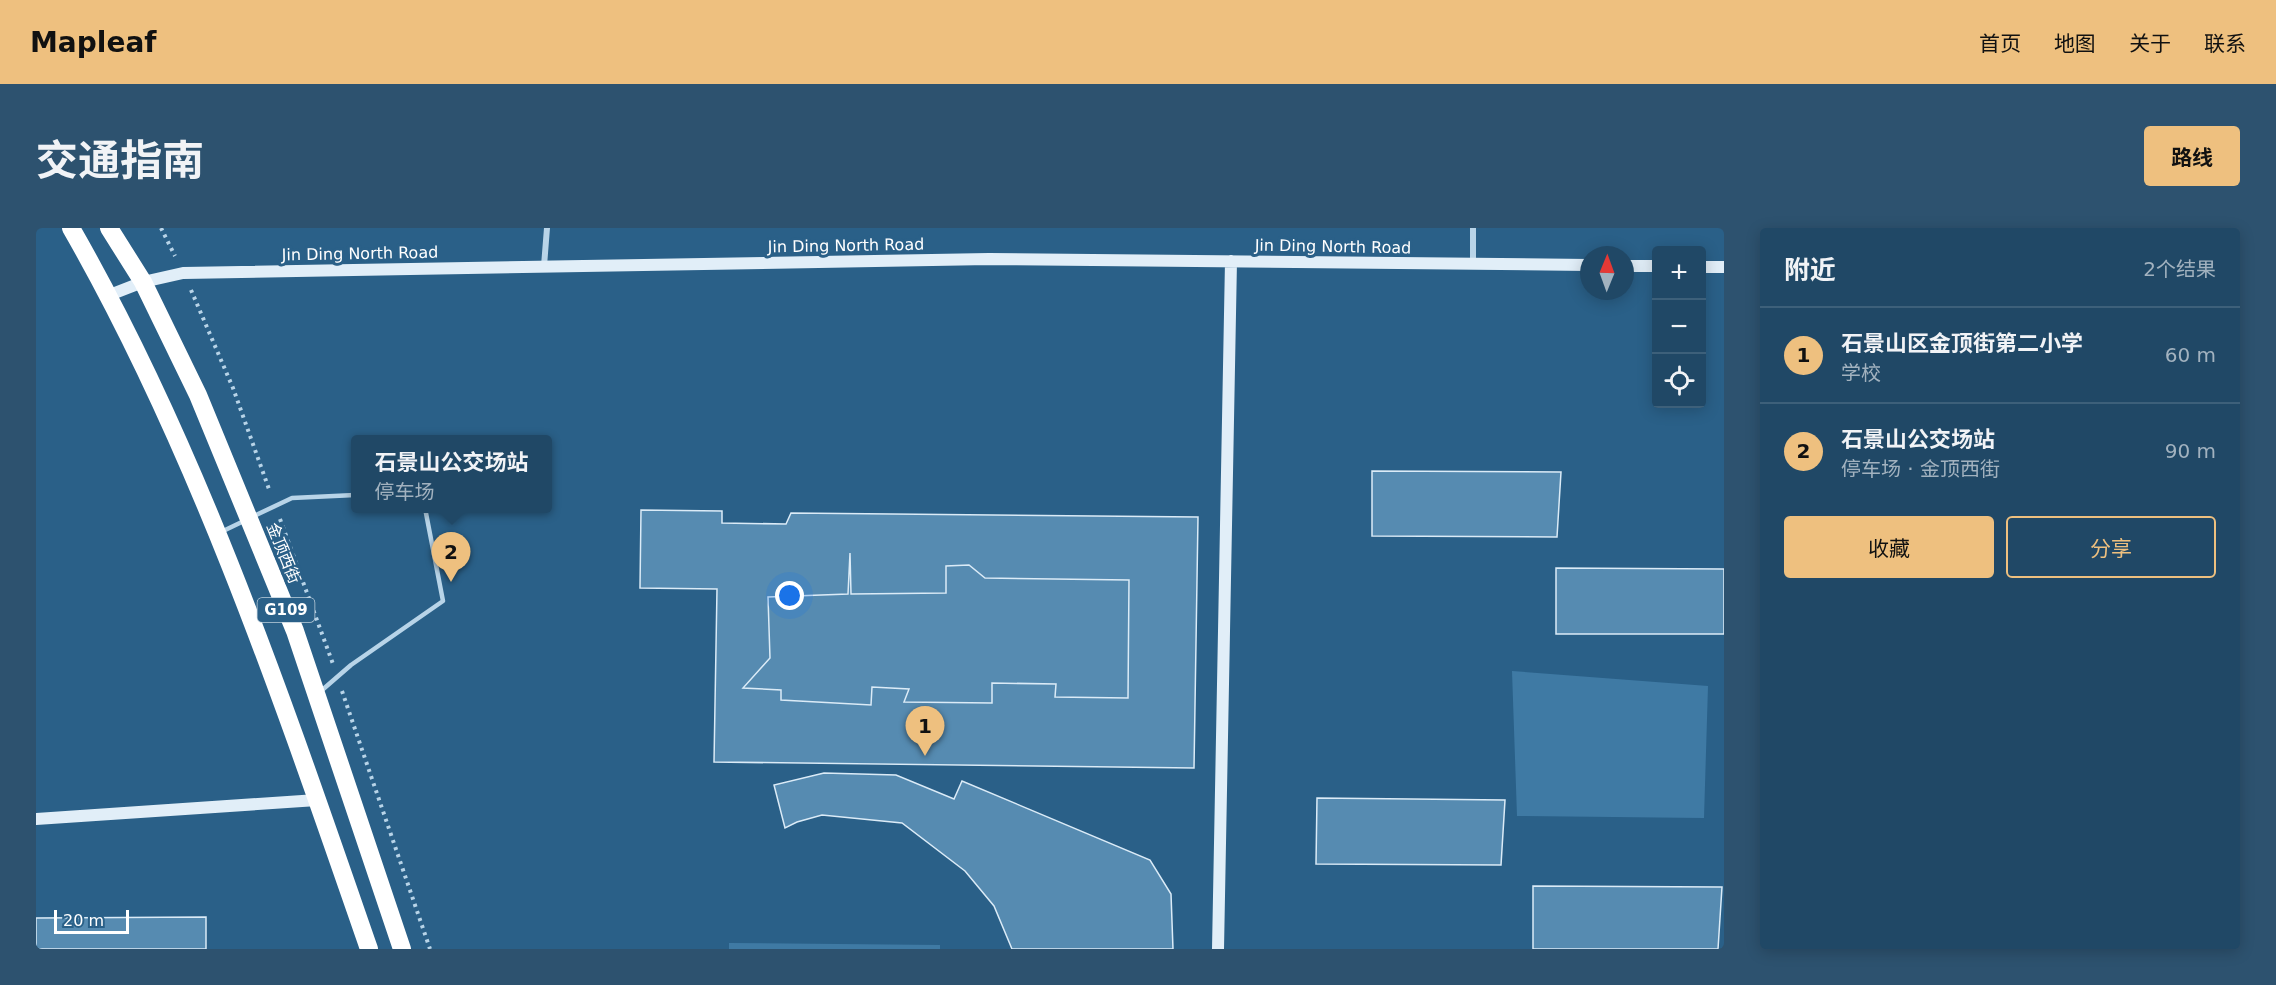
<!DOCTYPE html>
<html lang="zh">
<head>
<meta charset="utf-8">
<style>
	body { margin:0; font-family:"DejaVu Sans","Noto Sans SC",sans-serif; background:#2d526f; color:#f1f3f6 }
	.controls { position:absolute; right:18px; top:18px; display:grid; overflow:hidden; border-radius:6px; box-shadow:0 3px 15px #0003 }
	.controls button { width:54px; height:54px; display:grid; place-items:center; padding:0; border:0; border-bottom:2px solid #3d607a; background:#204866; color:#f1f3f6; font:30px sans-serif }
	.compass { position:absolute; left:1544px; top:18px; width:54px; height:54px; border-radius:50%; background:#204866; box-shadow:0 3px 15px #0003; rotate:1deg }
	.scale { position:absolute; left:18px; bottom:15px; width:75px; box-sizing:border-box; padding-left:6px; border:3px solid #fff; border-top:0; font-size:16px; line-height:21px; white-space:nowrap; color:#fff; -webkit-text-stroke:4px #2a6088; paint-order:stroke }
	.you { position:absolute; left:754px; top:368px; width:21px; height:21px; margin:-15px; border:4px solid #fff; border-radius:50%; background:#1a73e8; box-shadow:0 0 0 9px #1a73e833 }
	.badge { display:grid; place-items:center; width:39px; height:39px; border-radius:50%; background:#eec07f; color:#111; font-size:20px; font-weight:700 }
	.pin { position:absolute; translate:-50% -50px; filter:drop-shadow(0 2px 3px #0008) }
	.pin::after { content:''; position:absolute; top:32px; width:21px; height:18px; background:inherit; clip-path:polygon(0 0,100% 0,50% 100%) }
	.popup { position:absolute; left:315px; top:207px; width:201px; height:78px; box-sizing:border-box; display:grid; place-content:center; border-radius:6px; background:#204866; filter:drop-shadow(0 2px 4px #0005); font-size:20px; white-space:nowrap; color:#a2b2bf }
	.popup b { font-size:22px; color:#f1f3f6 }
	.popup::after { content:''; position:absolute; left:50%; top:100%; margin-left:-12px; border:12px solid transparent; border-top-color:#204866 }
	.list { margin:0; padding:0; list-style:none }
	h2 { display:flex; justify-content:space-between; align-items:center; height:78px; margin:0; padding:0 24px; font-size:26px }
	h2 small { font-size:20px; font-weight:400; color:#a2b2bf }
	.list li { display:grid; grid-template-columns:39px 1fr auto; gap:18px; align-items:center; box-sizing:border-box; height:96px; padding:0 24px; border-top:2px solid #3d607a }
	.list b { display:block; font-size:22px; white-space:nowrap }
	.list p { margin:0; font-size:20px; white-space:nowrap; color:#a2b2bf }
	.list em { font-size:20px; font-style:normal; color:#a2b2bf }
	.actions { display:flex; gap:12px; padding:18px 24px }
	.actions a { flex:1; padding:14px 0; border:2px solid #eec07f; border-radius:6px; text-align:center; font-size:21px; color:#eec07f }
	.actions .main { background:#eec07f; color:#111 }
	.icon { flex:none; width:33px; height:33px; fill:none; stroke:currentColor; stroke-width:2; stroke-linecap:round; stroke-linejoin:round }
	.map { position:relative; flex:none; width:1688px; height:721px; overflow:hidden; border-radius:6px }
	header { display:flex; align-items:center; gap:36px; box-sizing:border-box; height:84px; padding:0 30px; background:#eec07f; color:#111 }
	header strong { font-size:28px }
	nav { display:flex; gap:33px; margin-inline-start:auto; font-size:21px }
	.intro { display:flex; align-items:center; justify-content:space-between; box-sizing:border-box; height:144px; padding:0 36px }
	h1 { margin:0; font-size:42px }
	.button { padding:15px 27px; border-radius:6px; background:#eec07f; color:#111; font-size:21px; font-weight:700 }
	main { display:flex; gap:36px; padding:0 36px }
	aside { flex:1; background:#204866; border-radius:6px; box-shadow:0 3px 15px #0003 }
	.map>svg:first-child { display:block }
	.green { fill:#3f7aa4 }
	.building { fill:#568bb1; stroke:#dbebf7; stroke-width:1.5 }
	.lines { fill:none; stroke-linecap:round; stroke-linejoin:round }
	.path { stroke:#b8d4e8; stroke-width:4; stroke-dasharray:3 4.5; stroke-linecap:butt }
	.lane { stroke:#b8d4e8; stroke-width:4.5 }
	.street { stroke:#b8d4e8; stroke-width:6 }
	.secondary { stroke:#e1eef8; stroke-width:12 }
	.highway { stroke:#fff; stroke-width:18 }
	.labels { text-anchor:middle; stroke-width:6; stroke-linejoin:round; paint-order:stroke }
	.shield { fill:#2a6088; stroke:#bfcfdb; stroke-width:1.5 }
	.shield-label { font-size:15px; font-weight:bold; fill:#fff }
	.street-label { font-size:16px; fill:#fff; stroke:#2a6088 }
</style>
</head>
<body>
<header>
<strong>Mapleaf</strong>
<nav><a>首页</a><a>地图</a><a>关于</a><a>联系</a></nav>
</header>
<div class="intro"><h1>交通指南</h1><a class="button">路线</a></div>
<main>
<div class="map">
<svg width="1688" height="721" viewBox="0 0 1688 721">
	<rect width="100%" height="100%" fill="#2a6088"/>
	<path class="green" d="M1476,443L1672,458L1668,590L1481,588Z
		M693,715L904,717V721H693Z"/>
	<path class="building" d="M1336,243L1525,244L1521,309L1336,308Z
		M605,282L686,283V295L750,296L755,285L1162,289L1158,540L678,534L681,361L604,360Z
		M814,325L815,366L910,365V338L933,337L949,350L1093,352L1092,470L1019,469L1020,456L956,455V475L868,474L873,461L836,459L835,477L745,472V462L707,460L734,430L732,369L812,366Z
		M1520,340L1688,341V406H1520Z
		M788,545L860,547L918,571L926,553L1114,632L1135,666L1137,721H976L958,678L929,643L866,595L786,587L761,594L749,600L738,557Z
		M1281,570L1469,572L1465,637L1280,636Z
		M1497,658L1686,659L1682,721H1497Z
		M170,689V721H0V690Z"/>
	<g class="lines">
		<path class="path" d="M125,0L139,28
			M155,62L197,160L234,264
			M244,291L297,436
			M306,463L394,721"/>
		<path class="lane" d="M218,288L256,270L319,267
			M185,304L210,292
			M285,463L315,437L407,373L389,280"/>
		<path class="street" d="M1437,0V36
			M508,38L511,0"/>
		<path class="secondary" d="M1589,38H1620
			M1666,39H1688
			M71,68L107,54L147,45L953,31L1553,37
			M0,591L281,572
			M1182,721L1195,33"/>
		<path class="highway" d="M35,0C163,223 249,479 333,721
			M73,0L107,54L162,167L259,403L366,721"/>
	</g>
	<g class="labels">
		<rect class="shield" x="221.5" y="370" width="57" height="24" rx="4.5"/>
		<g class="shield-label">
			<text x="250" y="387">G109</text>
		</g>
		<g class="street-label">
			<text transform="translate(810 17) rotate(-1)" y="6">Jin Ding North Road</text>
			<text transform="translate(1297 18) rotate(1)" y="6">Jin Ding North Road</text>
			<text transform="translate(324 25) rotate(-1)" y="6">Jin Ding North Road</text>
			<text transform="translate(248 325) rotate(68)" y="6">金顶西街</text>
		</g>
	</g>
</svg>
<div class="controls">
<button>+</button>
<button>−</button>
<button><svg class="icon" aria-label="locate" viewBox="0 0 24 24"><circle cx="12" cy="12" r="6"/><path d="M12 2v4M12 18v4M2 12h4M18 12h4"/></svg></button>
</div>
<svg class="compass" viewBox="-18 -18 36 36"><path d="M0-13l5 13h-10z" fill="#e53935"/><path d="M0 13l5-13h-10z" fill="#a2b2bf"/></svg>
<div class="scale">20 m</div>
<div class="you"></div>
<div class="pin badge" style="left:889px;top:528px">1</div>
<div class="pin badge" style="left:415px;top:354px">2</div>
<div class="popup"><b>石景山公交场站</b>停车场</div>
</div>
<aside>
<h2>附近<small>2个结果</small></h2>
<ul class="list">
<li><span class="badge">1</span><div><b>石景山区金顶街第二小学</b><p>学校</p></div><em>60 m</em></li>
<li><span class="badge">2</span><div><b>石景山公交场站</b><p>停车场 · 金顶西街</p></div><em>90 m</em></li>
</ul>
<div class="actions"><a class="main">收藏</a><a>分享</a></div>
</aside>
</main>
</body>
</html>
